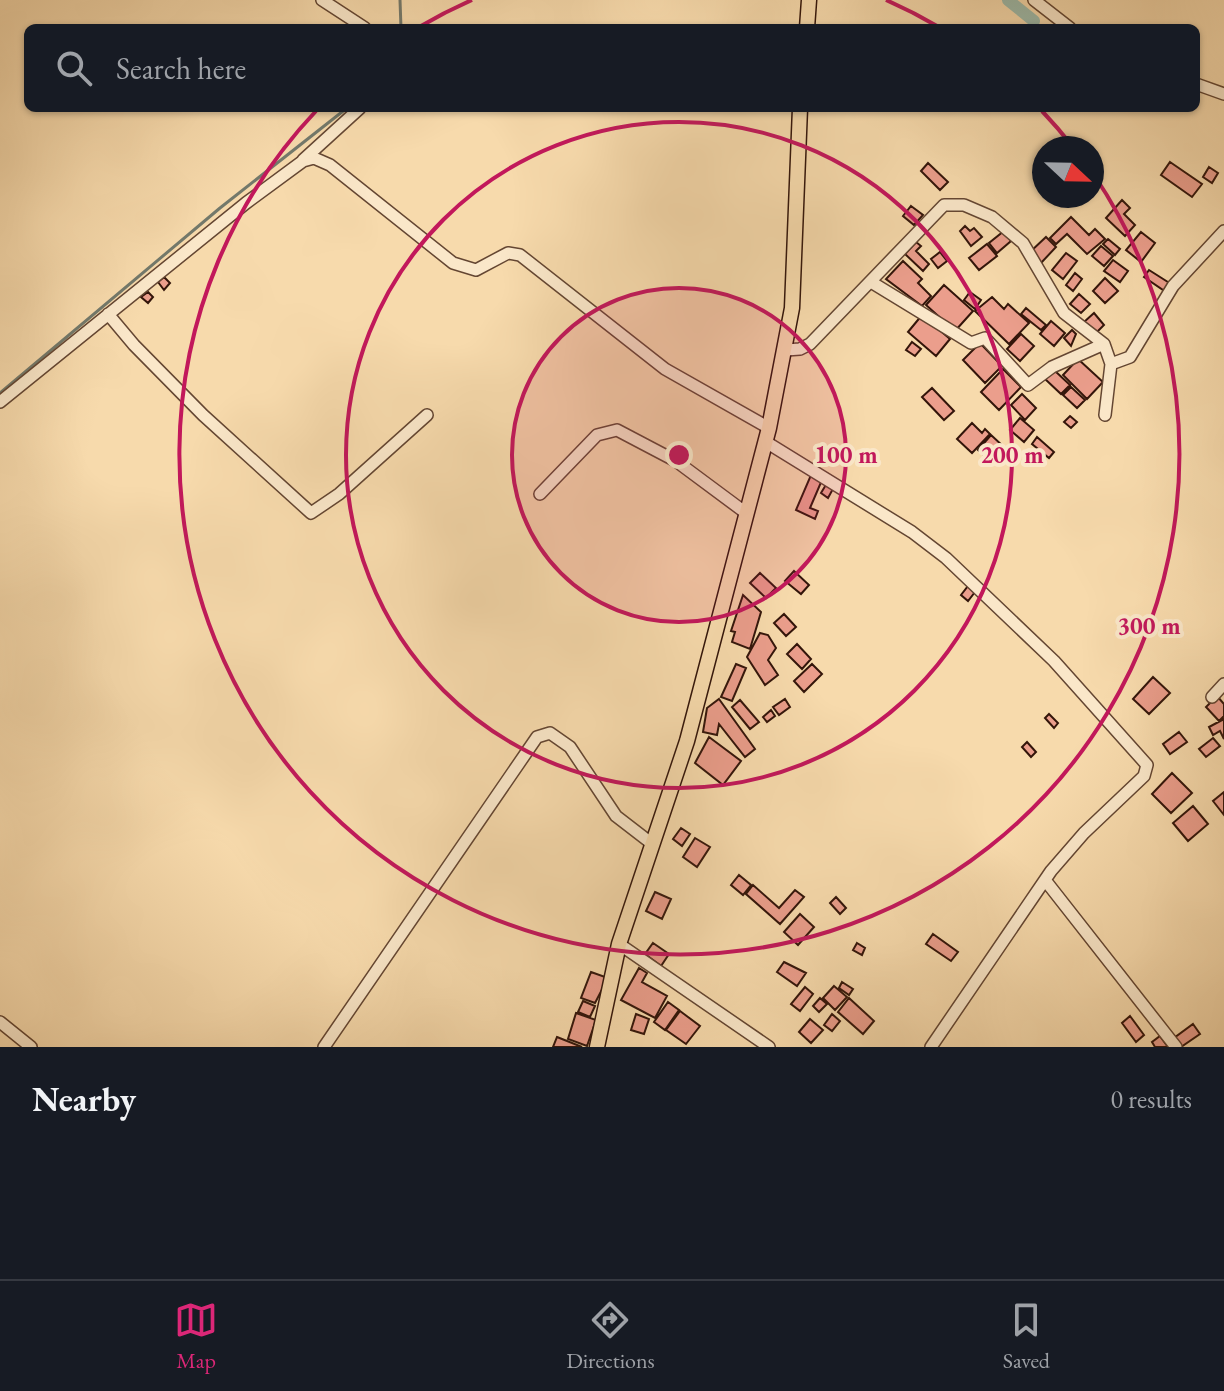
<!DOCTYPE html>
<html lang="en">
<head>
<meta charset="utf-8">
<style>
	body { margin:0; font-family:"EB Garamond",serif; background:#242831; color:#f1f3f6 }
	.compass { position:absolute; left:1032px; top:136px; width:72px; height:72px; border-radius:50%; background:#171b24; box-shadow:0 2px 6px #0004; rotate:112deg }
	.list { margin:0; padding:0; list-style:none }
	h2 { display:flex; justify-content:space-between; align-items:center; height:104px; margin:0; padding:0 32px; font-size:34px }
	h2 small { font-size:26px; font-weight:400; color:#9ea1a6 }
	.icon { flex:none; width:44px; height:44px; fill:none; stroke:currentColor; stroke-width:2; stroke-linecap:round; stroke-linejoin:round }
	.map { position:relative; flex:none; width:1224px; height:1047px; overflow:hidden }
	.search { position:absolute; background:#171b24; box-shadow:0 2px 6px #0004; left:24px; right:24px; top:24px; height:88px; display:flex; align-items:center; gap:20px; box-sizing:border-box; padding:0 28px; border-radius:12px; color:#9ea1a6; font-size:30px }
	.sheet { height:232px; background:#171b24 }
	nav { display:flex; justify-content:space-around; align-items:center; box-sizing:border-box; height:112px; border-top:2px solid #363941; background:#171b24; font-size:22px; color:#9ea1a6 }
	nav a { display:grid; justify-items:center; gap:4px }
	nav .on { color:#db2777 }
	.map>svg:first-child { display:block }
	.lines { fill:none; stroke-linecap:round; stroke-linejoin:round }
	.stream { stroke:#73796b; stroke-width:3 }
	.canal { stroke:#9dbbab; stroke-width:12 }
	.building { fill:#eb9e8c; stroke:#33150a; stroke-width:2 }
	.minor-casing { stroke:#644632; stroke-width:14 }
	.major-casing { stroke:#33150a; stroke-width:17 }
	.minor { stroke:#fae7c9; stroke-width:11 }
	.major { stroke:#f7daac; stroke-width:14 }
	.ring { fill:none; stroke:#c2185b; stroke-width:4 }
	.centre { fill:#c2185b; stroke:#fae7c9; stroke-width:4 }
	.ring-label { font-size:24px; text-anchor:middle; font-weight:bold; fill:#c2185b; stroke:#fae7c9; stroke-width:8; stroke-linejoin:round; paint-order:stroke }
</style>
</head>
<body>
<div class="map">
<svg width="1224" height="1047" viewBox="0 0 1224 1047">
	<rect width="100%" height="100%" fill="#f7daac"/>
	<filter id="stains"><feTurbulence type="fractalNoise" baseFrequency=".0025" numOctaves="4"/><feColorMatrix values="0 0 0 0 .2 0 0 0 0 .09 0 0 0 0 .02 0 0 0 .5 -.17"/></filter>
	<radialGradient id="worn" r=".72"><stop offset=".6" stop-color="#630" stop-opacity="0"/><stop offset="1" stop-color="#630" stop-opacity=".3"/></radialGradient>
	<g class="lines">
		<path class="stream" d="M400,0L401,28
			M0,393L220,208L347,108"/>
		<path class="canal" d="M1008,0L1034,21"/>
	</g>
	<path class="building" d="M1170,162L1202,184L1192,197L1161,175Z
		M928,163L948,182L940,190L921,171Z
		M1209,167L1218,173L1212,183L1203,177Z
		M1122,200L1130,208L1124,214L1135,225L1125,236L1106,218Z
		M911,206L923,215L914,225L903,216Z
		M1071,217L1089,235L1095,229L1105,239L1087,254L1067,234L1056,244L1050,238Z
		M965,226L970,231L974,228L982,237L971,246L960,231Z
		M1004,231L1011,241L997,253L989,243Z
		M1141,232L1155,243L1141,262L1126,250Z
		M1046,237L1056,247L1041,263L1030,252Z
		M1108,239L1120,249L1115,255L1103,244Z
		M916,242L921,246L916,251L929,264L923,271L905,254Z
		M987,244L997,256L979,270L969,258Z
		M1101,246L1113,256L1104,266L1092,256Z
		M940,252L947,261L938,268L931,259Z
		M1066,253L1077,261L1063,279L1052,270Z
		M1113,260L1128,271L1120,282L1104,271Z
		M903,261L922,279L918,283L931,296L922,306L886,279Z
		M1149,270L1171,284L1166,292L1144,277Z
		M1075,273L1082,279L1073,291L1066,285Z
		M164,277L170,283L164,290L158,282Z
		M1105,278L1118,291L1105,303L1093,291Z
		M944,285L973,311L955,331L926,305Z
		M148,292L153,297L148,303L141,297Z
		M970,292L981,300L975,309L964,300Z
		M1079,294L1090,304L1081,313L1070,304Z
		M992,297L1004,309L1008,304L1029,323L1009,344L975,311Z
		M1026,308L1046,325L1041,330L1021,314Z
		M1094,313L1104,325L1095,334L1084,322Z
		M922,315L950,339L936,356L908,332Z
		M1051,321L1065,333L1054,346L1040,334Z
		M1072,330L1076,334L1071,346L1064,338Z
		M1021,334L1034,346L1020,361L1007,349Z
		M912,342L921,349L915,356L906,350Z
		M980,343L1002,366L985,383L963,360Z
		M1078,359L1103,382L1087,399L1063,375Z
		M1003,369L1021,387L999,410L981,392Z
		M1054,370L1070,385L1061,394L1045,379Z
		M1071,387L1085,400L1077,408L1063,395Z
		M932,388L954,411L944,420L922,397Z
		M1022,394L1036,408L1025,420L1011,405Z
		M1070,416L1077,422L1071,428L1064,422Z
		M1020,418L1034,430L1024,442L1010,430Z
		M972,423L982,433L985,429L990,434L972,453L957,439Z
		M991,435L1004,447L991,462L978,450Z
		M1037,437L1054,452L1049,458L1032,444Z
		M811,475L822,480L810,508L818,511L815,519L796,510Z
		M827,483L834,487L828,498L821,493Z
		M794,571L809,585L801,594L785,581Z
		M760,573L776,588L766,598L750,583Z
		M968,586L975,592L968,601L961,595Z
		M743,595L761,612L750,649L732,642L735,632L731,631Z
		M784,614L796,627L786,636L774,623Z
		M760,633L768,635L776,648L768,660L778,675L765,685L747,657Z
		M797,644L811,659L802,669L787,654Z
		M736,664L746,668L732,701L721,697Z
		M812,664L822,674L804,692L794,681Z
		M1153,677L1170,693L1149,714L1133,699Z
		M1217,696L1224,704V716L1219,721L1206,707Z
		M719,699L755,749L745,757L719,724L717,735L703,732L707,708Z
		M785,699L790,707L779,715L773,707Z
		M740,700L759,722L750,729L732,707Z
		M771,710L775,716L767,722L763,717Z
		M1049,714L1058,723L1054,728L1045,718Z
		M1224,719V739L1220,731L1213,735L1209,727Z
		M1179,732L1187,742L1170,754L1163,744Z
		M709,737L741,761L723,785L695,763Z
		M1213,738L1220,746L1206,757L1199,749Z
		M1027,742L1036,752L1031,757L1022,747Z
		M1172,773L1192,793L1171,813L1152,794Z
		M1224,792V815L1213,801Z
		M1193,806L1208,824L1188,841L1173,823Z
		M681,828L690,834L682,846L673,839Z
		M695,838L710,847L697,867L683,857Z
		M739,875L751,885L743,895L731,885Z
		M753,885L779,908L795,890L804,897L780,924L746,894Z
		M655,892L671,899L662,919L646,911Z
		M836,897L846,908L840,914L830,903Z
		M800,914L814,927L798,945L784,932Z
		M933,934L958,952L951,961L926,944Z
		M653,943L669,954L661,966L645,954Z
		M857,943L865,948L862,955L853,950Z
		M784,962L806,973L797,986L777,972Z
		M639,968L647,973L642,982L667,996L655,1018L621,1000Z
		M591,972L608,978L595,1003L581,998Z
		M842,982L853,989L849,995L839,988Z
		M834,986L847,997L835,1010L823,998Z
		M805,987L813,994L800,1011L791,1004Z
		M820,998L827,1004L819,1012L813,1006Z
		M849,998L874,1021L863,1034L838,1012Z
		M583,1001L595,1006L590,1017L578,1012Z
		M668,1002L679,1010L665,1030L654,1022Z
		M680,1011L700,1026L686,1044L666,1030Z
		M576,1013L596,1020L587,1046L568,1039Z
		M636,1014L649,1019L644,1034L631,1030Z
		M832,1014L840,1021L832,1031L824,1025Z
		M1130,1016L1144,1035L1136,1042L1122,1023Z
		M810,1019L823,1030L811,1043L799,1032Z
		M1193,1024L1200,1034L1181,1047L1174,1038Z
		M1160,1036L1168,1047H1155L1152,1042Z
		M557,1037L582,1047H553Z"/>
	<g class="lines">
		<g class="minor-casing">
			<path id="minor" d="M322,0L365,28
				M1034,0L1070,28
				M1196,84L1224,94
				M303,160L360,108
				M871,282L971,343L985,338L1028,385L1052,367L1104,344
				M108,314L134,345L203,415L311,513L339,494L427,415
				M786,350L800,349L810,344L944,205H964L992,217L1023,243L1064,313L1104,344L1111,364L1105,415
				M1111,364L1130,357L1173,286L1224,231
				M0,402L246,203L303,161L314,158L330,165L453,263L476,270L508,253L520,255L665,369L769,428
				M766,442L912,532L946,558L1054,661L1147,765L1144,776L1084,833L1051,871L931,1047
				M540,494L597,435L617,430L676,461L746,513
				M1212,697L1224,684
				M1045,880L1176,1047
				M619,944L769,1047
				M0,1022L31,1047
				M324,1047L537,737L550,733L570,747L616,816L651,843"/>
		</g>
		<g class="major-casing">
			<path id="major" d="M807,28L809,0
				M597,1047L619,944L687,741L769,428L792,308L800,108"/>
		</g>
		<use href="#minor" class="minor"/>
		<use href="#major" class="major"/>
	</g>
	<circle cx="679" cy="455" r="167" fill="#c2185b" fill-opacity=".12"/>
	<g class="ring">
		<circle cx="679" cy="455" r="167"/>
		<circle cx="679" cy="455" r="333"/>
		<path d="M421 26A500 500 0 0 1 472 0M886 0A500 500 0 0 1 937 26M1042 111A500 500 0 0 1 1073 147M1094 175A500 500 0 1 1 316 111"/>
	</g>
	<circle cx="679" cy="455" r="12" class="centre"/>
	<g class="ring-label">
		<text x="846" y="463">100 m</text>
		<text x="1012" y="463">200 m</text>
		<text x="1149" y="634">300 m</text>
	</g>
	<rect width="100%" height="100%" filter="url(#stains)"/>
	<rect width="100%" height="100%" fill="url(#worn)"/>
</svg>
<svg class="compass" viewBox="-18 -18 36 36"><path d="M0-13l5 13h-10z" fill="#e53935"/><path d="M0 13l5-13h-10z" fill="#9ea1a6"/></svg>
<div class="search"><svg class="icon" aria-label="search" viewBox="0 0 24 24"><circle cx="10" cy="10" r="6"/><path d="M15 15l6 6"/></svg>Search here</div>
</div>
<section class="sheet">
<h2>Nearby<small>0 results</small></h2>
<ul class="list">
</ul>
</section>
<nav>
<a class="on"><svg class="icon" aria-label="map" viewBox="0 0 24 24"><path d="M3 6l6-2 6 2 6-2v14l-6 2-6-2-6 2zM9 4v14M15 6v14"/></svg>Map</a>
<a><svg class="icon" aria-label="directions" viewBox="0 0 24 24"><path d="M12 3l9 9-9 9-9-9zM9 14v-3h6M13 9l2 2-2 2"/></svg>Directions</a>
<a><svg class="icon" aria-label="saved" viewBox="0 0 24 24"><path d="M7 4h10v16l-5-4-5 4z"/></svg>Saved</a>
</nav>
</body>
</html>
